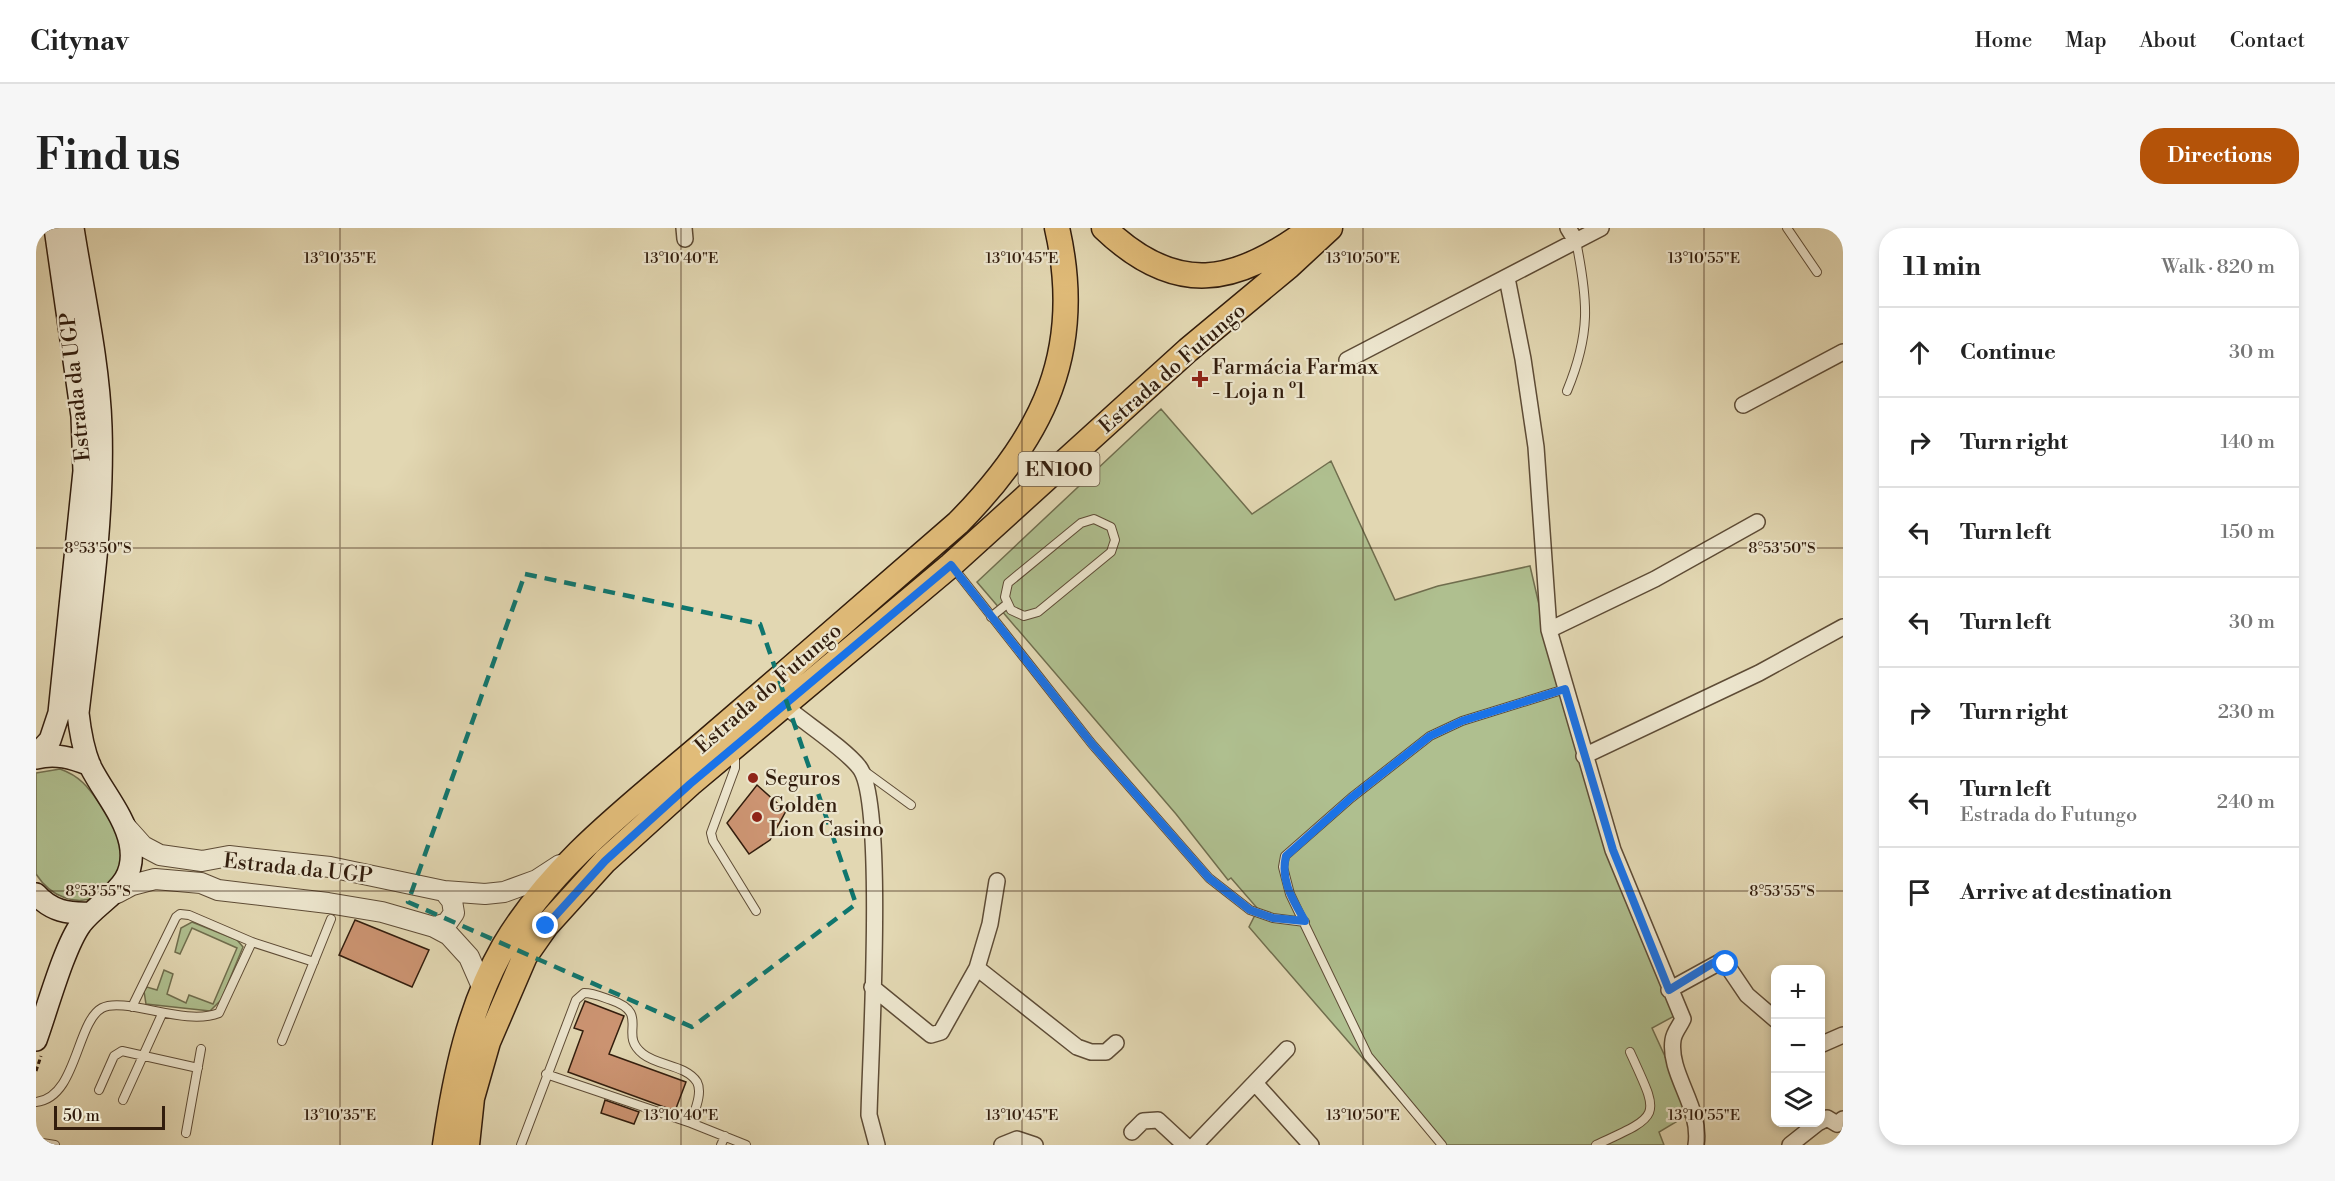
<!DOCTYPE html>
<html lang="en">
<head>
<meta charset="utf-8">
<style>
	body { margin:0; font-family:"Libre Bodoni",serif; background:#f6f6f6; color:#222 }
	.controls { position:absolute; right:18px; bottom:18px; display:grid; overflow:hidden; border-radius:12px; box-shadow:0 3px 9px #0003 }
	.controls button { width:54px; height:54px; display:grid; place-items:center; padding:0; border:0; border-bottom:2px solid #e0e0e0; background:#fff; color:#222; font:30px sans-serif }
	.scale { position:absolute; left:18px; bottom:15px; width:111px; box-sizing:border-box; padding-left:6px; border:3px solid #321d0d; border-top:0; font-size:16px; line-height:21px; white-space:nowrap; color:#321d0d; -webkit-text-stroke:4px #ece5cd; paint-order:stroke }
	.stop { position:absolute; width:18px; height:18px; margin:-14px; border:4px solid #1a73e8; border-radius:50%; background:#fff }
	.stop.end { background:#1a73e8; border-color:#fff; box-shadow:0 2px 6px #0008 }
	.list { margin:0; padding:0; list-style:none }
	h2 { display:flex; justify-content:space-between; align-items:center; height:78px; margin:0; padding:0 24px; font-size:26px }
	h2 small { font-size:20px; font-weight:400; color:#767676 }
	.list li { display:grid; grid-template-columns:39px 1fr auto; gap:18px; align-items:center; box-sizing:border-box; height:90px; padding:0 24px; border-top:2px solid #e0e0e0 }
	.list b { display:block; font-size:22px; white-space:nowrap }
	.list p { margin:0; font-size:20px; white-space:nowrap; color:#767676 }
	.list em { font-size:20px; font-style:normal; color:#767676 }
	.icon { flex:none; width:33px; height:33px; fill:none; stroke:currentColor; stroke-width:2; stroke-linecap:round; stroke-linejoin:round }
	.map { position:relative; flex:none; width:1807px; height:917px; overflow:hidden; border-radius:24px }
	header { display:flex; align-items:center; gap:36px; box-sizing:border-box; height:84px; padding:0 30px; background:#fff; border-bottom:2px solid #e0e0e0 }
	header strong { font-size:28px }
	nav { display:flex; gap:33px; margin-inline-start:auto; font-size:21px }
	.intro { display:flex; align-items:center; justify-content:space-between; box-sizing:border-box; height:144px; padding:0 36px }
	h1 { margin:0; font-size:42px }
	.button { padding:15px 27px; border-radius:24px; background:#b45309; color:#fff; font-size:21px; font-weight:700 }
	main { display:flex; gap:36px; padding:0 36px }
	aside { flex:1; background:#fff; border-radius:24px; box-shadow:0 3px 9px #0003 }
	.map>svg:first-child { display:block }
	.green { fill:#afbf8f; stroke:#706e4e; stroke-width:1.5 }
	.building { fill:#cc9472; stroke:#321d0d; stroke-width:1.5 }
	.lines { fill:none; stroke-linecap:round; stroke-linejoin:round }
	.service-casing { stroke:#5e4c36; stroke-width:10 }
	.minor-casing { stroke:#5e4c36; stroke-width:18 }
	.tertiary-casing { stroke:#5e4c36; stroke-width:22 }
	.secondary-casing { stroke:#321d0d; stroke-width:24 }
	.primary-casing { stroke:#321d0d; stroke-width:27 }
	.path { stroke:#321d0d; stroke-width:3; stroke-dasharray:4.5 3; stroke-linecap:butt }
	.service { stroke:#ece5cd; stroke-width:8 }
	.minor { stroke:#ece5cd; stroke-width:15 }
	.tertiary { stroke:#ece5cd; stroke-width:20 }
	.secondary { stroke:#ece5cd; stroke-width:21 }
	.primary { stroke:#e1bc79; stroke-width:24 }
	.route { stroke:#1a73e8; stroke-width:8 }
	.marked { fill:none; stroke:#0f766e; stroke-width:4.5; stroke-dasharray:12 8; stroke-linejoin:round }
	.ticks { fill:none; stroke:#321d0d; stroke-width:1.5; stroke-opacity:0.45 }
	.poi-dot { fill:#8f2418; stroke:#ece5cd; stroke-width:2 }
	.labels { text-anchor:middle; stroke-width:4.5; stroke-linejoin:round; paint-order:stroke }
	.shield { fill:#ece5cd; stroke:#6a5947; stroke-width:1.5 }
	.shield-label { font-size:20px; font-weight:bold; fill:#321d0d }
	.poi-label { font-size:21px; fill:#321d0d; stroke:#ece5cd; text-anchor:start }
	.street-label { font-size:21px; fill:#321d0d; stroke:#ece5cd }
	.ticks-label { font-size:15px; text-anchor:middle; fill:#321d0d; stroke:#ece5cd; stroke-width:4.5; stroke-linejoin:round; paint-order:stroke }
</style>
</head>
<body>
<header>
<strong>Citynav</strong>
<nav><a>Home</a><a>Map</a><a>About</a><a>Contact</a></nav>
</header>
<div class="intro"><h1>Find us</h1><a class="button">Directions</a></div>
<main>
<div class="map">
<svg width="1807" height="917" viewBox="0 0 1807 917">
	<rect width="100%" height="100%" fill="#e2d7b2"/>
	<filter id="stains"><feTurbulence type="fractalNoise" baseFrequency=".00333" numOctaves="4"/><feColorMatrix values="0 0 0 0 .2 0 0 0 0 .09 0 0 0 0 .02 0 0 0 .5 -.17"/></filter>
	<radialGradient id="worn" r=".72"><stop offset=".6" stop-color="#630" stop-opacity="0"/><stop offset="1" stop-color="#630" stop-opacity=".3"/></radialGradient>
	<path class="green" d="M1125,181L1216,286L1295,233L1359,372L1402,358L1494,338L1518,441L1575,636L1642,786L1616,800L1655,885L1623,904L1628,917H1402L1213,699L1222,681L1195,650L1192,652L1140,586L941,354Z
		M24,541C44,548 52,559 64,576C71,586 82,601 85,613C100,669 32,696 0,646V545Z
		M156,694L201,712L207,719L185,772L174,783L110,776L108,763L111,759L121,762L128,742L137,746L131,766L150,775L153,767L177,776L201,720L156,700L144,726L139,724L145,700Z"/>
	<path class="building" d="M721,557L750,583L734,612L713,626L691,595Z
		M319,692L393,722L376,759L303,727Z
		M549,773L588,788L573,826L650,854L639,883L532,844L547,803L538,800Z
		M569,872L603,884L598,896L565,885Z"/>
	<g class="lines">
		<g class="service-casing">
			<path id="service" d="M1751,0L1781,44
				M1531,163C1555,105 1552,73 1540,13
				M1058,291L1075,299L1079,312L1075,324L1002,384L988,388L975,382L969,369L972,355L1045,295Z
				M916,338L1056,516L1173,650L1214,682L1237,690L1269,694
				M955,389L971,376
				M699,525V540L675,605L677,613L720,683
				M827,542L875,577
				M96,779L140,689L144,686L153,687L216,714L278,734
				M246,813L295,691
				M510,846L655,895L710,917
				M63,862L78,828L86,823L162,840
				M87,872L126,786
				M0,874C41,870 40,794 66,780C89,768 148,799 183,785L216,714
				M150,905L165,821
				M0,914L19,917
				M485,917L540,772L548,765C558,765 566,769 575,772C616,786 581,806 607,826C622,838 650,837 661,854C667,865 658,884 655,895
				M685,917L689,908
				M1406,917L1332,828L1254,666L1247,639L1249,628L1315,570L1394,508L1426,493L1529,461
				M1560,917C1627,886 1624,890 1594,824"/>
		</g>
		<g class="minor-casing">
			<path id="minor" d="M648,0L649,11
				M1532,0L1540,13
				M1471,50L1487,131L1500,219L1513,402L1577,622L1647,791C1644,798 1638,804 1637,812C1632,846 1666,879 1660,917
				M1311,132L1565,0
				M1707,177L1807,124
				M1513,402L1619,351L1721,294
				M749,478C769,495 808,520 823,539C850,571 834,832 833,887L841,917
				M1548,528L1723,445L1807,399
				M941,740L1041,819L1055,824H1070L1080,815
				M836,759L895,807L905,804L941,740L954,696L961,653
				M1633,762L1684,734L1690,736L1711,767L1740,792
				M1784,817L1807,807
				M1219,855L1275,917
				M1784,894L1791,890L1801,896L1807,891
				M1096,904L1107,893L1122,892L1149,917
				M966,917L981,911L999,917
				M1159,917L1251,821
				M1754,917L1783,894"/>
		</g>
		<g class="tertiary-casing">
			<path id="tertiary" d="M90,599L107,618L124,627L166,633L193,628L294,639L408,663L449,666L468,664L501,652L524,637
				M81,665L96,657L119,651L165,655L182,662L292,675L346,684L398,699L413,707L433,729L447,761
				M398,699L411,695L418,685L416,673L408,663"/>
		</g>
		<g class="secondary-casing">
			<path id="secondary" d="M0,527L14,512L23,485L48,243L46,188L19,0
				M0,530C20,525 36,530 54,537
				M0,666C15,683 32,686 55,685
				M0,812C11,782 28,719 45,696C66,669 103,659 94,615C88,587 67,564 54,538C47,521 44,503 42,485C53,390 68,294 65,199C63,134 47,64 37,0"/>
		</g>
		<g class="primary-casing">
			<path id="primary" d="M1068,0C1140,69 1199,57 1274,1
				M409,917C419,848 433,779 468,718C516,636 597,576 668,515C753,442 838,368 922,295C1008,208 1049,122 1021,0
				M431,917L436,870L452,814L489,728L510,698L569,633L654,556L915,337L1152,122L1253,38L1294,0"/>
		</g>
		<path class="path" d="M0,843L5,828"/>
		<use href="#service" class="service"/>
		<use href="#minor" class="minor"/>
		<use href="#tertiary" class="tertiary"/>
		<use href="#secondary" class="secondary"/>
		<use href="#primary" class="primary"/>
	</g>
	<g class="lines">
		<path class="route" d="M510,698L569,633L654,556L915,337L1056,516L1173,650L1214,682L1237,690L1269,693C1257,672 1244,653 1250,628L1315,570L1394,508L1426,493L1529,461L1577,622L1633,762L1677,735L1690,736"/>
	</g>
	<path class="marked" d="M489,346L724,396L820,676L656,799L372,674Z"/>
	<path class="ticks" d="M304,0V917M645,0V917M986,0V917M1327,0V917M1668,0V917M0,320H1807M0,663H1807"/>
	<g class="poi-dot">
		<path d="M1161 142h6v6h6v6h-6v6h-6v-6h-6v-6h6z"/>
		<circle cx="717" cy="550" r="6"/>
		<circle cx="721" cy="589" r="6"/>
	</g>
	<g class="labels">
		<rect class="shield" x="982.5" y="224" width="81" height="34" rx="4.5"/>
		<g class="shield-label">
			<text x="1023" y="248">EN100</text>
		</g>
		<g class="poi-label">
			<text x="1176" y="146">Farmácia Farmax<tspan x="1176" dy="24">- Loja n º1</tspan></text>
			<text x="729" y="557">Seguros</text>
			<text x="733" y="584">Golden<tspan x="733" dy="24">Lion Casino</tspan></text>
		</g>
		<g class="street-label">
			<text transform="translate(1136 140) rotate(-41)" y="7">Estrada do Futungo</text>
			<text transform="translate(39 159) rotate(-96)" y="7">Estrada da UGP</text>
			<text transform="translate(732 460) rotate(-41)" y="7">Estrada do Futungo</text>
			<text transform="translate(262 640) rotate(6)" y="7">Estrada da UGP</text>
		</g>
	</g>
	<g class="ticks-label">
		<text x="304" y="35">13°10'35"E</text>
		<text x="645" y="35">13°10'40"E</text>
		<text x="986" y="35">13°10'45"E</text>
		<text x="1327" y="35">13°10'50"E</text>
		<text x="1668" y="35">13°10'55"E</text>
		<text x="62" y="325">8°53'50"S</text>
		<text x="1746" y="325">8°53'50"S</text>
		<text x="62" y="668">8°53'55"S</text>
		<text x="1746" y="668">8°53'55"S</text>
		<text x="304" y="892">13°10'35"E</text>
		<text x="645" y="892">13°10'40"E</text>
		<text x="986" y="892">13°10'45"E</text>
		<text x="1327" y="892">13°10'50"E</text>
		<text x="1668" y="892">13°10'55"E</text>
	</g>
	<rect width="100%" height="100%" filter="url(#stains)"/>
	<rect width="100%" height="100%" fill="url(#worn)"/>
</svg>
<div class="controls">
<button>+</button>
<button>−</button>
<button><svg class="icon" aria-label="layers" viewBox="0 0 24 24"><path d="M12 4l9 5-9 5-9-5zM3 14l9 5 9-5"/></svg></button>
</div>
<div class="scale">50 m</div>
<div class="stop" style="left:1690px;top:736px"></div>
<div class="stop end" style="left:510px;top:698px"></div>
</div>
<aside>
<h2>11 min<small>Walk · 820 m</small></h2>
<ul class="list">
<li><svg class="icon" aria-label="ahead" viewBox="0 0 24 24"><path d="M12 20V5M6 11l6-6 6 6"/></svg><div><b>Continue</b></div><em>30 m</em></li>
<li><svg class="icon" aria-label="right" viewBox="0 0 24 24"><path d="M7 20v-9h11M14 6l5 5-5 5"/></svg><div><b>Turn right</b></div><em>140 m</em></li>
<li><svg class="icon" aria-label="left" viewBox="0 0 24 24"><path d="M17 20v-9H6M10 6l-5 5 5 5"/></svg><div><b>Turn left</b></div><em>150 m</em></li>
<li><svg class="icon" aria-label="left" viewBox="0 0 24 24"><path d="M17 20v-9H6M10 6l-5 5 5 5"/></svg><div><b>Turn left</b></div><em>30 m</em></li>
<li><svg class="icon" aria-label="right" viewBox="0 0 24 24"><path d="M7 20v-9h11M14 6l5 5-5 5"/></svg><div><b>Turn right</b></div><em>230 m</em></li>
<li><svg class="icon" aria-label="left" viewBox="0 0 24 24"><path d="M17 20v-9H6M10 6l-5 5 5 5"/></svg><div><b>Turn left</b><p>Estrada do Futungo</p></div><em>240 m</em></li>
<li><svg class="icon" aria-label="arrive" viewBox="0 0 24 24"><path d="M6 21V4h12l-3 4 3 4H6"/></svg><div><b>Arrive at destination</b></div></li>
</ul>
</aside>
</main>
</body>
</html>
